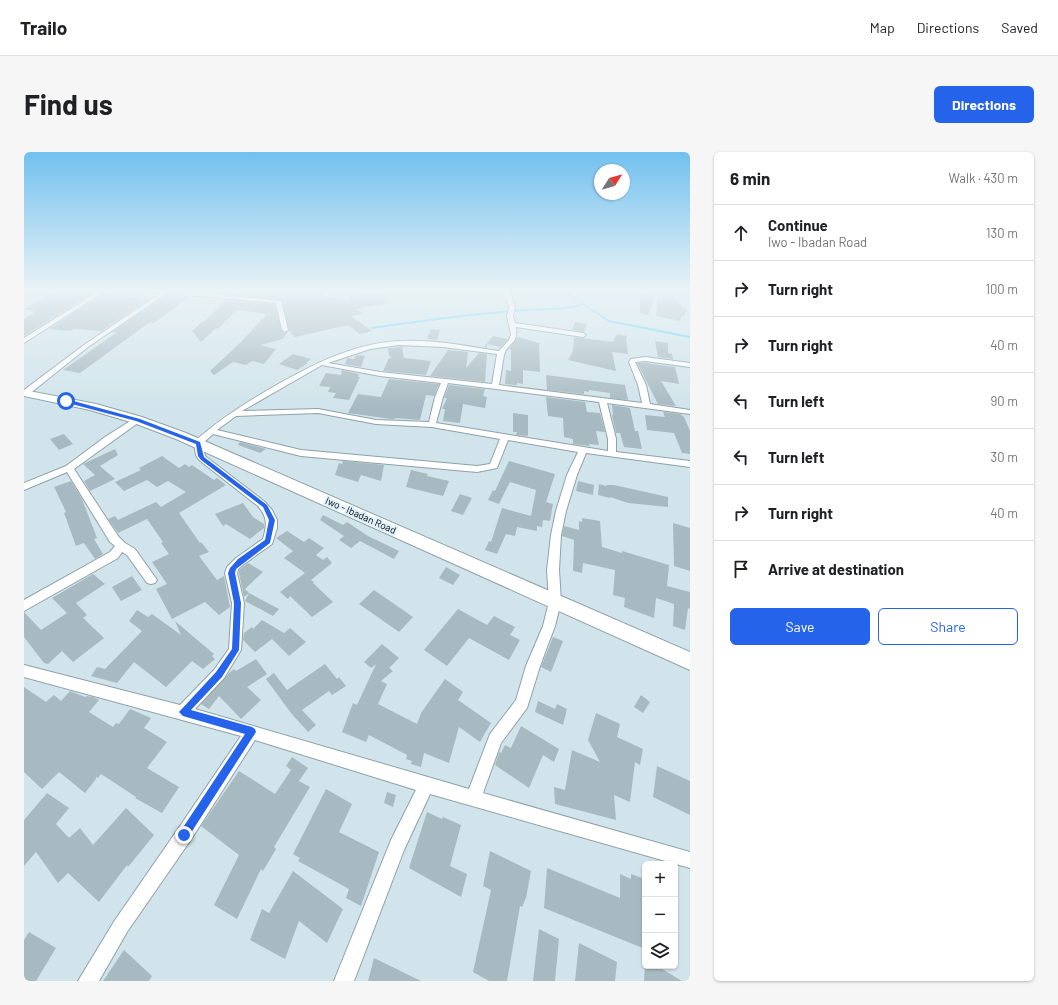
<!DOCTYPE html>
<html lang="en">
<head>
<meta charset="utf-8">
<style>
	body { margin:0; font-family:Barlow,sans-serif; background:#f6f6f6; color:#202124 }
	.controls { position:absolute; right:12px; bottom:12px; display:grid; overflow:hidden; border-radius:6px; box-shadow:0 1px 3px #0004 }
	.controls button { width:36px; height:36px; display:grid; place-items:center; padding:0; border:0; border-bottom:1px solid #e0e0e0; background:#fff; color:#202124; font:20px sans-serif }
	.compass { position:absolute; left:570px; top:12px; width:36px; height:36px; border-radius:50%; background:#fff; box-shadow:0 1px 3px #0004; rotate:53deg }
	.stop { position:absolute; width:12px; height:12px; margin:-9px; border:3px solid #2563eb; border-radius:50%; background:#fff }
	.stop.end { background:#2563eb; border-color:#fff; box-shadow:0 1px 4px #0008 }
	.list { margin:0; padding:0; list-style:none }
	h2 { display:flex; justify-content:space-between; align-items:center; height:52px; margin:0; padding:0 16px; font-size:17px }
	h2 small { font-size:13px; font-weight:400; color:#757577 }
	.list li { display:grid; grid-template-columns:26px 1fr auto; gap:12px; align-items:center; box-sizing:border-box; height:56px; padding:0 16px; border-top:1px solid #e0e0e0 }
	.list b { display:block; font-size:15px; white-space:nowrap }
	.list p { margin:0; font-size:13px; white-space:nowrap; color:#757577 }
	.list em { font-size:13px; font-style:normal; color:#757577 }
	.actions { display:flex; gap:8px; padding:12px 16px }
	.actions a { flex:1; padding:9px 0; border:1px solid #2563eb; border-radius:6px; text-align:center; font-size:14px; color:#2563eb }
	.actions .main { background:#2563eb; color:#fff }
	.icon { flex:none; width:22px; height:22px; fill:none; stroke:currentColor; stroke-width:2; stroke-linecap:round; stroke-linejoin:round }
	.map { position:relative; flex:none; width:666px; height:829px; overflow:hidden; border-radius:6px }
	header { display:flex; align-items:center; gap:24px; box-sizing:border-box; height:56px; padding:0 20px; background:#fff; border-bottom:1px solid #e0e0e0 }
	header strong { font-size:19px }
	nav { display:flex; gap:22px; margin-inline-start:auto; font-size:14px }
	.intro { display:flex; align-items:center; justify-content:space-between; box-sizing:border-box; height:96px; padding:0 24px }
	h1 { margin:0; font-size:28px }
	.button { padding:10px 18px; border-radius:6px; background:#2563eb; color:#fff; font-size:14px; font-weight:700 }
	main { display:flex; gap:24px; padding:0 24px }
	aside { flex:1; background:#fff; border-radius:6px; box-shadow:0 1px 3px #0004 }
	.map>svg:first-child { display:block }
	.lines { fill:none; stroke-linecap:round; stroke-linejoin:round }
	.stream { stroke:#60d2f9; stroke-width:2 }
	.building { fill:#a8bac1 }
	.minor-casing { stroke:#8fa1a8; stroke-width:2 }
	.primary-casing { stroke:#8fa1a8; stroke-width:2 }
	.minor { fill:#fff; fill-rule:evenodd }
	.primary { fill:#fff; fill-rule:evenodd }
	.route { fill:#2563eb }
	.labels { text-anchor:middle; stroke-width:4; stroke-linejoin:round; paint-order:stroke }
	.street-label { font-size:10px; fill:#070d10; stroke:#def1f9 }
</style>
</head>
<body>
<header>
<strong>Trailo</strong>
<nav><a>Map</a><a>Directions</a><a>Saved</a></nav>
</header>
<div class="intro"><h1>Find us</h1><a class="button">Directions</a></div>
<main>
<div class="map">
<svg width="666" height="829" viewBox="0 0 666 829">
	<rect width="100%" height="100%" fill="#d1e4eb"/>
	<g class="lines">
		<path class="stream" d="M538,138L585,169L666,185
			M348,176C395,169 442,163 489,159C512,156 536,160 559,152"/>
	</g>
	<path class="building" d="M35,138L72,139L0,184V167L12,159L0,157Z
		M213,138H302L298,144L325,147L329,139L363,142L359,152L332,157L339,162L327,164L348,179L336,182L324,173L271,185L265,179L258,148L208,143Z
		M82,140L86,141L83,142L125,147L78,179L50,177L46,179L25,177Z
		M616,142L631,143L624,163L616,161Z
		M143,143L165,145L130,171L126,170L56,221L39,218L92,181L88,180Z
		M634,143H646L663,158L660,164H658L656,169L632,164Z
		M202,148L251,152L257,178L260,181L264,179L259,187L236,193L252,197L240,212L228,209L222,213L209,210L190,223L186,219L217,190L243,162L213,158L195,176L191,177L177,190L168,179L178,170H180Z
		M551,170L563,172L560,180L548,178Z
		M407,177L416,178L413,188L403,187Z
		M593,182L603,184L602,187L604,202L588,200L592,219L544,208L549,199L550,185L589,190Z
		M469,184L484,187L477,195L463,192V196L460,195Z
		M494,185L515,191L516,220L499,218V232L493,231V233L481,232L482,218L487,219V197H485Z
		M631,189L644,191V201L648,202L649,207L634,205Z
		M378,195L380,206L407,209L402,223L359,219L365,206H368L365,203L364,196Z
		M424,198L444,200L442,216L455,201L463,202L461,230L406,224Z
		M269,202L287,207L282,211H284L273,218L255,212Z
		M333,203L341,204L337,215L321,212L323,206L330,207Z
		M613,211H621L651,215L655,232L637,229L652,254L634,252Z
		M318,218L335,222L334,225H336L325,248L309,246L312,241L304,240L306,235L295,234L302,221L317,223Z
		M522,223L601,233L604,248L586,246V241L565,238V240L560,239V242L523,238Z
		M365,227L415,232L410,244L402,243L396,268L371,266V267H367L324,261L334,242L357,245Z
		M425,233L461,237L459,244L463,245L461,256L439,252L436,271L419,269L421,257H418L423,246H420Z
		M522,245L561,250L563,260L576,261L581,280L572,279L575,293L565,292L566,294L549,292V287L540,285L539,266L524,264Z
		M588,253L606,256L611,279H614L618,297L600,295L596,281H592L588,263H589Z
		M639,260L656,262L660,265L666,279V302L658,301L650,281L623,278L621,263L641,265Z
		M489,261L504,263V284L492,283L493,280H489Z
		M40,282L49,292L35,298L26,287Z
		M216,290L242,297L236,301L214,293Z
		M91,297L94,303L76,314L91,327L66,339L60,329L71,323L59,312Z
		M138,304L155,316L161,312L165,315L168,313L190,328L193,326L202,333L155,361L176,391L177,390L185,400L175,404L193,428L200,424L206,455L195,463L181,450L148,467L132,437L143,432L128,410L145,402L137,391L139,390L123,367L94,381L84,367L91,364L94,368L132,350L137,355L162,340L144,329L133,335L123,328L100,339L91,330L117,318L115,316Z
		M319,309L360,313L357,329L337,323L334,330L311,323L315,311L318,312Z
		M485,309L531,322L522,350L529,352L526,369L519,368L518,375L513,374V379L493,375L491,384L482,382L473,402L461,398L465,389L467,390L478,356L507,364L512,338L486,330L475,352L464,348L469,338L471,339Z
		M387,318L404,322L403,324L425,329L419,344L382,335Z
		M47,329L58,347L73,386L70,387L79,402L71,407L60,391L52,394L40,361L42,360L30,335Z
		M554,329L570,333L569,343L552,339Z
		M575,332L582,334L583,333H590L644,345V355L604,351L586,345V346L574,343Z
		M436,342L448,346L439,363L427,359Z
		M219,351L229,365L240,372V376L226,387L202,372L199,374L191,362Z
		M299,363L319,373L323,370L344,384L375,399L370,407L336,389L327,396L315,388L320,384L296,368Z
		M558,366L576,369L578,395L598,401V399L645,413L643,434L666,440V457L664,456L661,478L649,474L650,452L632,446L630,466L600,455L601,446L589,443L591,418L559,411L558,421L549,419L550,388L538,384L540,374L555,378V369L558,370Z
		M649,371L666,376V419L650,414Z
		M263,379L280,390L285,386L300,396L292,403L299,408L303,405L308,411L287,428L290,430L289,431L309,450L288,465L266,444L264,447L256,440L281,421L260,406L269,399L252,386Z
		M224,411L239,420L221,437L225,441L255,457L249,464L221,449L225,441L220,445L215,421V418Z
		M422,415L436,423L429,433L415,426Z
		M69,422L81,432L52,451L63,463L59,466L80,486L49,510L38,499L24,512L20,511L0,485V460L17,478L43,461L28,446Z
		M108,424L118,438L97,449L88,435Z
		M350,438L389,465L375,480L335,452Z
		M434,457L463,473L470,464L491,475L486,483L496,488L485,508L445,486L423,514L400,498Z
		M113,458L124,465L128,462L157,483L151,469L190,502L188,504L191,507L179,517L168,509L142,535L110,510L93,531L67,524L73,515L81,517L118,479L105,469Z
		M238,468L260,481L266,476L282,490L265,504L248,487L231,500L219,488L220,481L228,475L229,477Z
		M529,485L539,489L527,520L517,515Z
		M358,492L375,506L365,516L369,519L357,529L363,532L354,552L393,572L397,561L421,527L439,540L434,548L467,571L456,590L435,575L425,611L400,601L397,615L387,612L388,609L382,607L383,603L345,583L342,590L318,580L329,551L333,553L352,512L347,516L340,510Z
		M232,507L243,522L223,535L237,548L217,567L195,544L185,557L177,552L205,521L210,517L212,519Z
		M301,512L313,527L315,525L322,534L308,543L305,539L278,558L292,573L284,580L267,561L242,527L250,521L263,538Z
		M0,535L22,550L30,543L37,549L46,539L61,545L63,544L69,545L75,548L65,560L89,575L92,571L95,572L106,557L127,566L120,576L143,590L123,616L155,635L138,661L111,646L112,645L77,622L74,626L72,625V627L61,641L35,620L18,637L0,620Z
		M617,543L626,550L619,561L610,555Z
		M514,549L531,557L533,552L543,557L539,573L511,560Z
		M572,561L596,572L593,585L619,597L616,613L611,610L606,650L590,643L592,668L531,652L530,635L541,638L548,598L576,610L564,588Z
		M497,574L535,597L530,610L519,603L505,636L471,613L475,600L477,601L481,593L487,596Z
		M268,605L284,616L275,629L286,635L250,695L252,697L239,719L237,717L213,767L190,753L215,703L177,674L215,619L251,642L267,618L262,614Z
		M633,614L666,629V663L629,645Z
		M302,637L328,652L315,680L355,700L337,754L322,746L325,737L274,709L276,706L269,702Z
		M363,640L372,643L369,655L360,651Z
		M23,641L45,656L32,672L45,686L56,676L69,693L102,656L130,683L104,715L103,713L75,750L44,721L34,731L12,700L0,714V668Z
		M403,660L418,667L419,665L437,673L426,714L443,722L437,745L385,716Z
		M466,699L507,719L502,746L498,755L496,754L483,829H465L449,820L467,738L459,734Z
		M523,716L596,746V722L607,727V722L621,727V797L520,756Z
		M269,719L319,757L303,791L275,769L261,807L226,788L238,757L245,761Z
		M515,777L535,787L531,829H509Z
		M5,780L32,796L12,829H0V788Z
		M555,791L593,810L591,829H551Z
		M100,798L128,824L125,829H79Z
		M350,806L397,829H344Z
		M621,814H633L658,829H620Z"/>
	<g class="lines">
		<g class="minor-casing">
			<path id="minor" d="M77,138H83L0,191V186Z
				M121,138H146L257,149L264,178L261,180L258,178L252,151L143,141L64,195L4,243H0V238L60,193L137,141Z
				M479,138H485L491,155L489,164L491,171L559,181L562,183L559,185L492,175C495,192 483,191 480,203C478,213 477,223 475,233L618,251L614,233L605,210L607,207L621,205L666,211V215L621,209L611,210L622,233L626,252L666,258V262L583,251L592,287V300L666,309V315L562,301L553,323L542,359L537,383L535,418L537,450L531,474L516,514L503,556L477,591L459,641L666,700V716L406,642L380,698L330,829H310L367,688L392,638L231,588L166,689L103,780L75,829H54L91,768L154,677L217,584L0,525V513L156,553L190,518L205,497L208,451L201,421L203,415L212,406L239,387C243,373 244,366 234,354L175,308L172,303L170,291L171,289C197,266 226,248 256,231C294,210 332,191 375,189C409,187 442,194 475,199L485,188L487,182L483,164L485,155ZM375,193L419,195L473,202L468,232L356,220L304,211L346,197ZM298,213L356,224L417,231L411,245L405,270L352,268L294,257L218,259ZM424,231L575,250L584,287V299L412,271L419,245ZM294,261L352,272L408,275L476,287L466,312L453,314L277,298L193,278L212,264ZM189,282L277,304L453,320L473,316L484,288L554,300L543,323L532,359L527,383L523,418L525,450L519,474L502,514L492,548L466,582L445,637L171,557L200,526L217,498L220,451L213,421L214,417L220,412L248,392L253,376V368L248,358L241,350L181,304L178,292Z
				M111,266H114L118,268L50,317L94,384L101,391L111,397L131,425L133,428L131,431L127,432L123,431L103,403L98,400L94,406L0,459V448L86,400L91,394L86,390L43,320L0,338V331L42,314L81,285Z"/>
		</g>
		<g class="primary-casing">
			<path id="primary" d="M0,238L72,252L118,265L162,281L666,500V518L152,287L110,271L66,258L0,244Z"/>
		</g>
		<use href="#minor" class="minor"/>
		<use href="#primary" class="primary"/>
	</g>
	<linearGradient id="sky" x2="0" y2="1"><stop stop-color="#71c0ef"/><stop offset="0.54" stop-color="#eaf3f6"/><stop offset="1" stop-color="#eaf3f6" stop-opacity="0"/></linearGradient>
	<rect width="666" height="255" fill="url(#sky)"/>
	<path class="route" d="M42,247L116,267L176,290L180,305L243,353L251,368L246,391L212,417L211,421L217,451L215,498L198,525L167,558L228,575L231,577L232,580L163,687L160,688L156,687L155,683L156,680L221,582L159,564L155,560L192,520L208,497L210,451L204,421L206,416L214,407L241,388L245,368L239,355L177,308L174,304L172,292L112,269L40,250Z"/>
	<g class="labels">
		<g class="street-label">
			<text transform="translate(337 363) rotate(24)" y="4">Iwo - Ibadan Road</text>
		</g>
	</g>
</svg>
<div class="controls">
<button>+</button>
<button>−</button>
<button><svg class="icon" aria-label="layers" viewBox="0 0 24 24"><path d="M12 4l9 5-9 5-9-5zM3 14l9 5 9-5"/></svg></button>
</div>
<svg class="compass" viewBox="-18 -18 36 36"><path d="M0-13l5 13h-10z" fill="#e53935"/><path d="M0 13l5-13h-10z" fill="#757577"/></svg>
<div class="stop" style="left:42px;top:249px"></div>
<div class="stop end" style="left:160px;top:683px"></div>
</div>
<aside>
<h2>6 min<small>Walk · 430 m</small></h2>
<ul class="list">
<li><svg class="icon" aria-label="ahead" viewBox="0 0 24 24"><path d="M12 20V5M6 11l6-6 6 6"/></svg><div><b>Continue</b><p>Iwo - Ibadan Road</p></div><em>130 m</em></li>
<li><svg class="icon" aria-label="right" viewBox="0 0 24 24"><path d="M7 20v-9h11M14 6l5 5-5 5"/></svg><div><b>Turn right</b></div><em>100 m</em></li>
<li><svg class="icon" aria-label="right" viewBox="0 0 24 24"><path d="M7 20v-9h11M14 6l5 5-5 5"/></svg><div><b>Turn right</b></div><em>40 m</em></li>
<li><svg class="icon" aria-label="left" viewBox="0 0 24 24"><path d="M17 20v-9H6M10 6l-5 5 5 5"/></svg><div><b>Turn left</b></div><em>90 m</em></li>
<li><svg class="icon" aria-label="left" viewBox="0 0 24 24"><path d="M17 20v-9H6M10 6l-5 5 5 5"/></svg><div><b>Turn left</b></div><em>30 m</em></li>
<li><svg class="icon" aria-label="right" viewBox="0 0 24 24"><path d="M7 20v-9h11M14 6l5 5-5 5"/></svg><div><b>Turn right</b></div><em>40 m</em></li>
<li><svg class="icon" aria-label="arrive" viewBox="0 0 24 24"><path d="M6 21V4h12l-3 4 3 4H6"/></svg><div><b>Arrive at destination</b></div></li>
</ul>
<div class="actions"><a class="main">Save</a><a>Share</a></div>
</aside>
</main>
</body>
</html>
